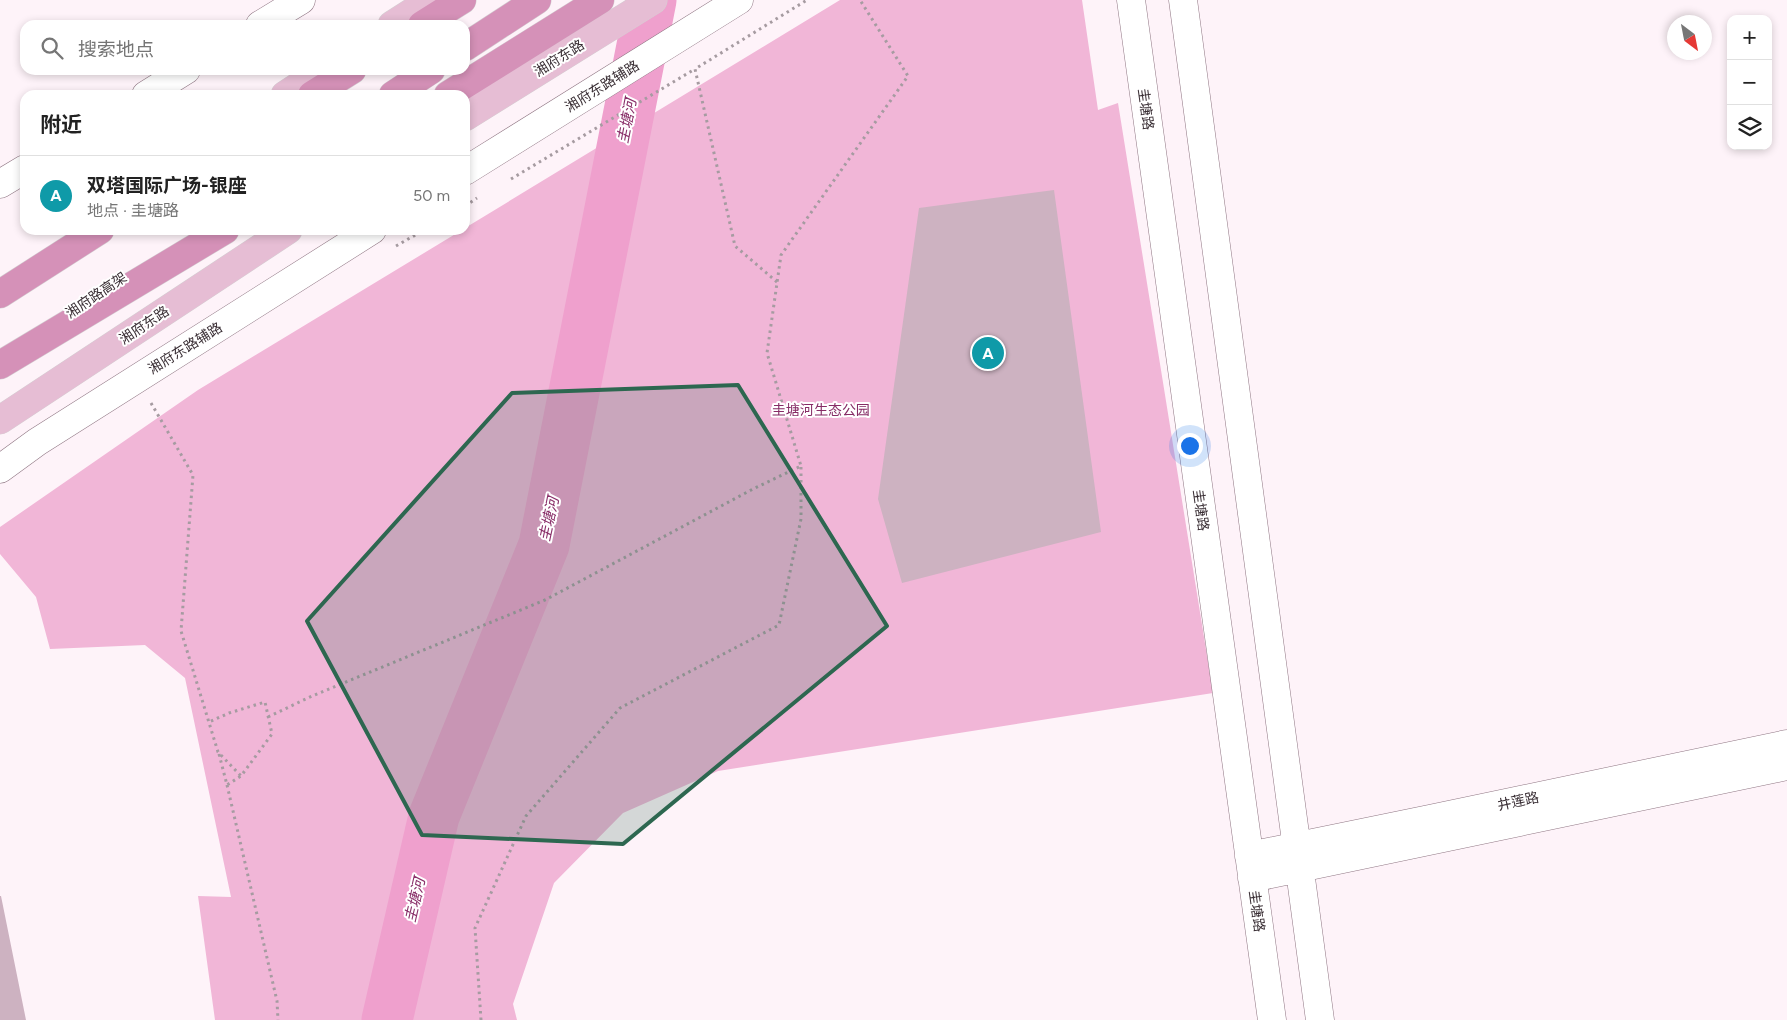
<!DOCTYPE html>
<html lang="zh">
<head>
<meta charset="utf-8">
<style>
	body { margin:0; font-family:Figtree,"Noto Sans SC",sans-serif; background:#f6f6f6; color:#222 }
	.controls { position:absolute; right:15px; top:15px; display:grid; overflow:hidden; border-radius:10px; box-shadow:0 2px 8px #0003 }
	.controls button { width:45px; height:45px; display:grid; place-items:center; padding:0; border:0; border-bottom:1px solid #e0e0e0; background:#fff; color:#222; font:25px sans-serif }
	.compass { position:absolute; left:1667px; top:15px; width:45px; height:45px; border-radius:50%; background:#fff; box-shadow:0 2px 8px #0003; rotate:148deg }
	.you { position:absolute; left:1189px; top:445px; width:18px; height:18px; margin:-12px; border:4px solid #fff; border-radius:50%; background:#1a73e8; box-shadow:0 0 0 8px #1a73e833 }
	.badge { display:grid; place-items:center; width:32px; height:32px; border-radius:50%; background:#2d6750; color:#fff; font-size:16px; font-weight:700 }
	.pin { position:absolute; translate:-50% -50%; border:2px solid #fff; box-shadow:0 1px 5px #0006 }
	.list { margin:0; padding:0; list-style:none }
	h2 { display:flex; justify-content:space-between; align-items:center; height:65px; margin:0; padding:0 20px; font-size:21px }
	h2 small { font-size:16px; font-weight:400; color:#767676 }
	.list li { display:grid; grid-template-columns:32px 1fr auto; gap:15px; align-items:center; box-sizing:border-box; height:80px; padding:0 20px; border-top:1px solid #e0e0e0 }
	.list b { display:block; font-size:19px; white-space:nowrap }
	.list p { margin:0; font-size:16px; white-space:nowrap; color:#767676 }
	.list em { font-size:16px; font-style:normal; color:#767676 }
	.icon { flex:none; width:28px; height:28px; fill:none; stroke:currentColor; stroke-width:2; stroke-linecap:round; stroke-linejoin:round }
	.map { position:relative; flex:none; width:1787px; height:1020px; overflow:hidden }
	.search { position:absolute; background:#fff; box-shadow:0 2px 8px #0003; left:20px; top:20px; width:450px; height:55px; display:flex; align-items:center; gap:12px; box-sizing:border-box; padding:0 18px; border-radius:15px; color:#767676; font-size:19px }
	.panel { position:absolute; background:#fff; box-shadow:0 2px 8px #0003; left:20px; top:90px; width:450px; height:145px; border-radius:15px }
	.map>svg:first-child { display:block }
	.green { fill:#f1b6d7 }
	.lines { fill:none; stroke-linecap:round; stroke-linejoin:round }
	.river { stroke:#efa0cd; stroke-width:51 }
	.building { fill:#cdb2c1 }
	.secondary-casing { stroke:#8f7683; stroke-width:29 }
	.primary-casing { stroke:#d4d1d3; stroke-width:29 }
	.highway-casing { stroke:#d4d1d3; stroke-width:29 }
	.path { stroke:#a69ba1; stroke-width:3; stroke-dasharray:2.5 4; stroke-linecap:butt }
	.secondary { stroke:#fff; stroke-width:28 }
	.primary { stroke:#e6bdd4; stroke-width:28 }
	.highway { stroke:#d591b8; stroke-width:28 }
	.marked { fill:#2d6750; fill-opacity:0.2; stroke:#2d6750; stroke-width:4; stroke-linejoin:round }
	.labels { text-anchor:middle; stroke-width:4; stroke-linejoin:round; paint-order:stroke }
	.street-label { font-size:14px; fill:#3a2f35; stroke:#fff }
	.park-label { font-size:14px; fill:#862c66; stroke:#fff }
	.water-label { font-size:15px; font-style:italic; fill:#892f69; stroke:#fff }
</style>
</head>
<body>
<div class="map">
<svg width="1787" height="1020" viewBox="0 0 1787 1020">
	<rect width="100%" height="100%" fill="#fef3f9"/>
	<path class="green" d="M840,0H1082L1098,110L1118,103L1213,693L718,771L623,813L554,883L513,1004L517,1020H215L198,896L231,897L185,678L145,645L50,649L36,597L0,554V527L198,390L462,230H465V228Z"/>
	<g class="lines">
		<path class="river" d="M387,1020L434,816L544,545L651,0"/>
	</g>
	<path class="building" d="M1054,190L1101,532L902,583L878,499L919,208Z
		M0,896H1L26,1020H0Z"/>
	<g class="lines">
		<g class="secondary-casing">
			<path id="secondary" d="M1131,0L1272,1020
				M1183,0L1320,1020
				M260,25L301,0
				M146,95L186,70
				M465,171L739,0
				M0,184L25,169
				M0,469L37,442L372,230
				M1249,856L1430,819L1787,744
				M1252,878L1787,766"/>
		</g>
		<g class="primary-casing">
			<path id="primary" d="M392,25L431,0
				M285,95L323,70
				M465,117L653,0
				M0,420L288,230"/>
		</g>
		<g class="highway-casing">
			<path id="highway" d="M422,25L462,0
				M465,47L537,0
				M312,95L352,70
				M393,95L431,70
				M448,95L600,0
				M0,294L100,230
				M0,365L225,230"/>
		</g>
		<path class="path" d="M511,179L695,69
			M465,206L477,198
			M396,246L424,230
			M777,282L735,246L695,69L807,0
			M151,403L193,475L181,631L218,752L241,776L272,734L265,702L229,713L209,722
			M268,717L312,696L545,600L753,489L801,466L767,353L781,255L908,76L860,0
			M219,754L227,785L241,776
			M227,785L277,1001L278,1020
			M481,1020L475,928L526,816L620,708L779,625L801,519V466"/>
		<use href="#secondary" class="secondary"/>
		<use href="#primary" class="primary"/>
		<use href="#highway" class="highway"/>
	</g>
	<path class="marked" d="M738,385L887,626L623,844L422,835L307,621L512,393Z"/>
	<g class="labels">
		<g class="street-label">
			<text transform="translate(559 58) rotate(-32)" y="5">湘府东路</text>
			<text transform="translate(602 86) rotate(-32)" y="5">湘府东路辅路</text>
			<text transform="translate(1146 109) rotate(82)" y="5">圭塘路</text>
			<text transform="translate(96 295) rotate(-34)" y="5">湘府路高架</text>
			<text transform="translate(144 325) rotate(-34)" y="5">湘府东路</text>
			<text transform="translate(185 348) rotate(-32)" y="5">湘府东路辅路</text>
			<text transform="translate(1201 510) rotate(82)" y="5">圭塘路</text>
			<text transform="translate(1518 801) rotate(-12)" y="5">井莲路</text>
			<text transform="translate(1257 911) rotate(82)" y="5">圭塘路</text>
		</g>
		<g class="park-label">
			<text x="821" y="415">圭塘河生态公园</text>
		</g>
		<g class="water-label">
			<text transform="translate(627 121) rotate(-79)" y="5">圭塘河</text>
			<text transform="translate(549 519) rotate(-78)" y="5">圭塘河</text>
			<text transform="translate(415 900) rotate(-77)" y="5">圭塘河</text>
		</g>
	</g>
</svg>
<div class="controls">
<button>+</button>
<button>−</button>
<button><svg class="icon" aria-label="layers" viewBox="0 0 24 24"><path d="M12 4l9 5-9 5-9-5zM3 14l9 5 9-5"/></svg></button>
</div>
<svg class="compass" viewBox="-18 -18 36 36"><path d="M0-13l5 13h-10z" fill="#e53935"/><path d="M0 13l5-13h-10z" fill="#767676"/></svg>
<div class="you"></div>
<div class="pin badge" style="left:988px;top:353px;background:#0f9aa8">A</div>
<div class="search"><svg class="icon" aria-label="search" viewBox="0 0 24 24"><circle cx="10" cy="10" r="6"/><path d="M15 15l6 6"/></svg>搜索地点</div>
<section class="panel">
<h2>附近<small></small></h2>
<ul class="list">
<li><span class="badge" style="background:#0f9aa8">A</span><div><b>双塔国际广场-银座</b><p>地点 · 圭塘路</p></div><em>50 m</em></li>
</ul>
</section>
</div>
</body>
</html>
